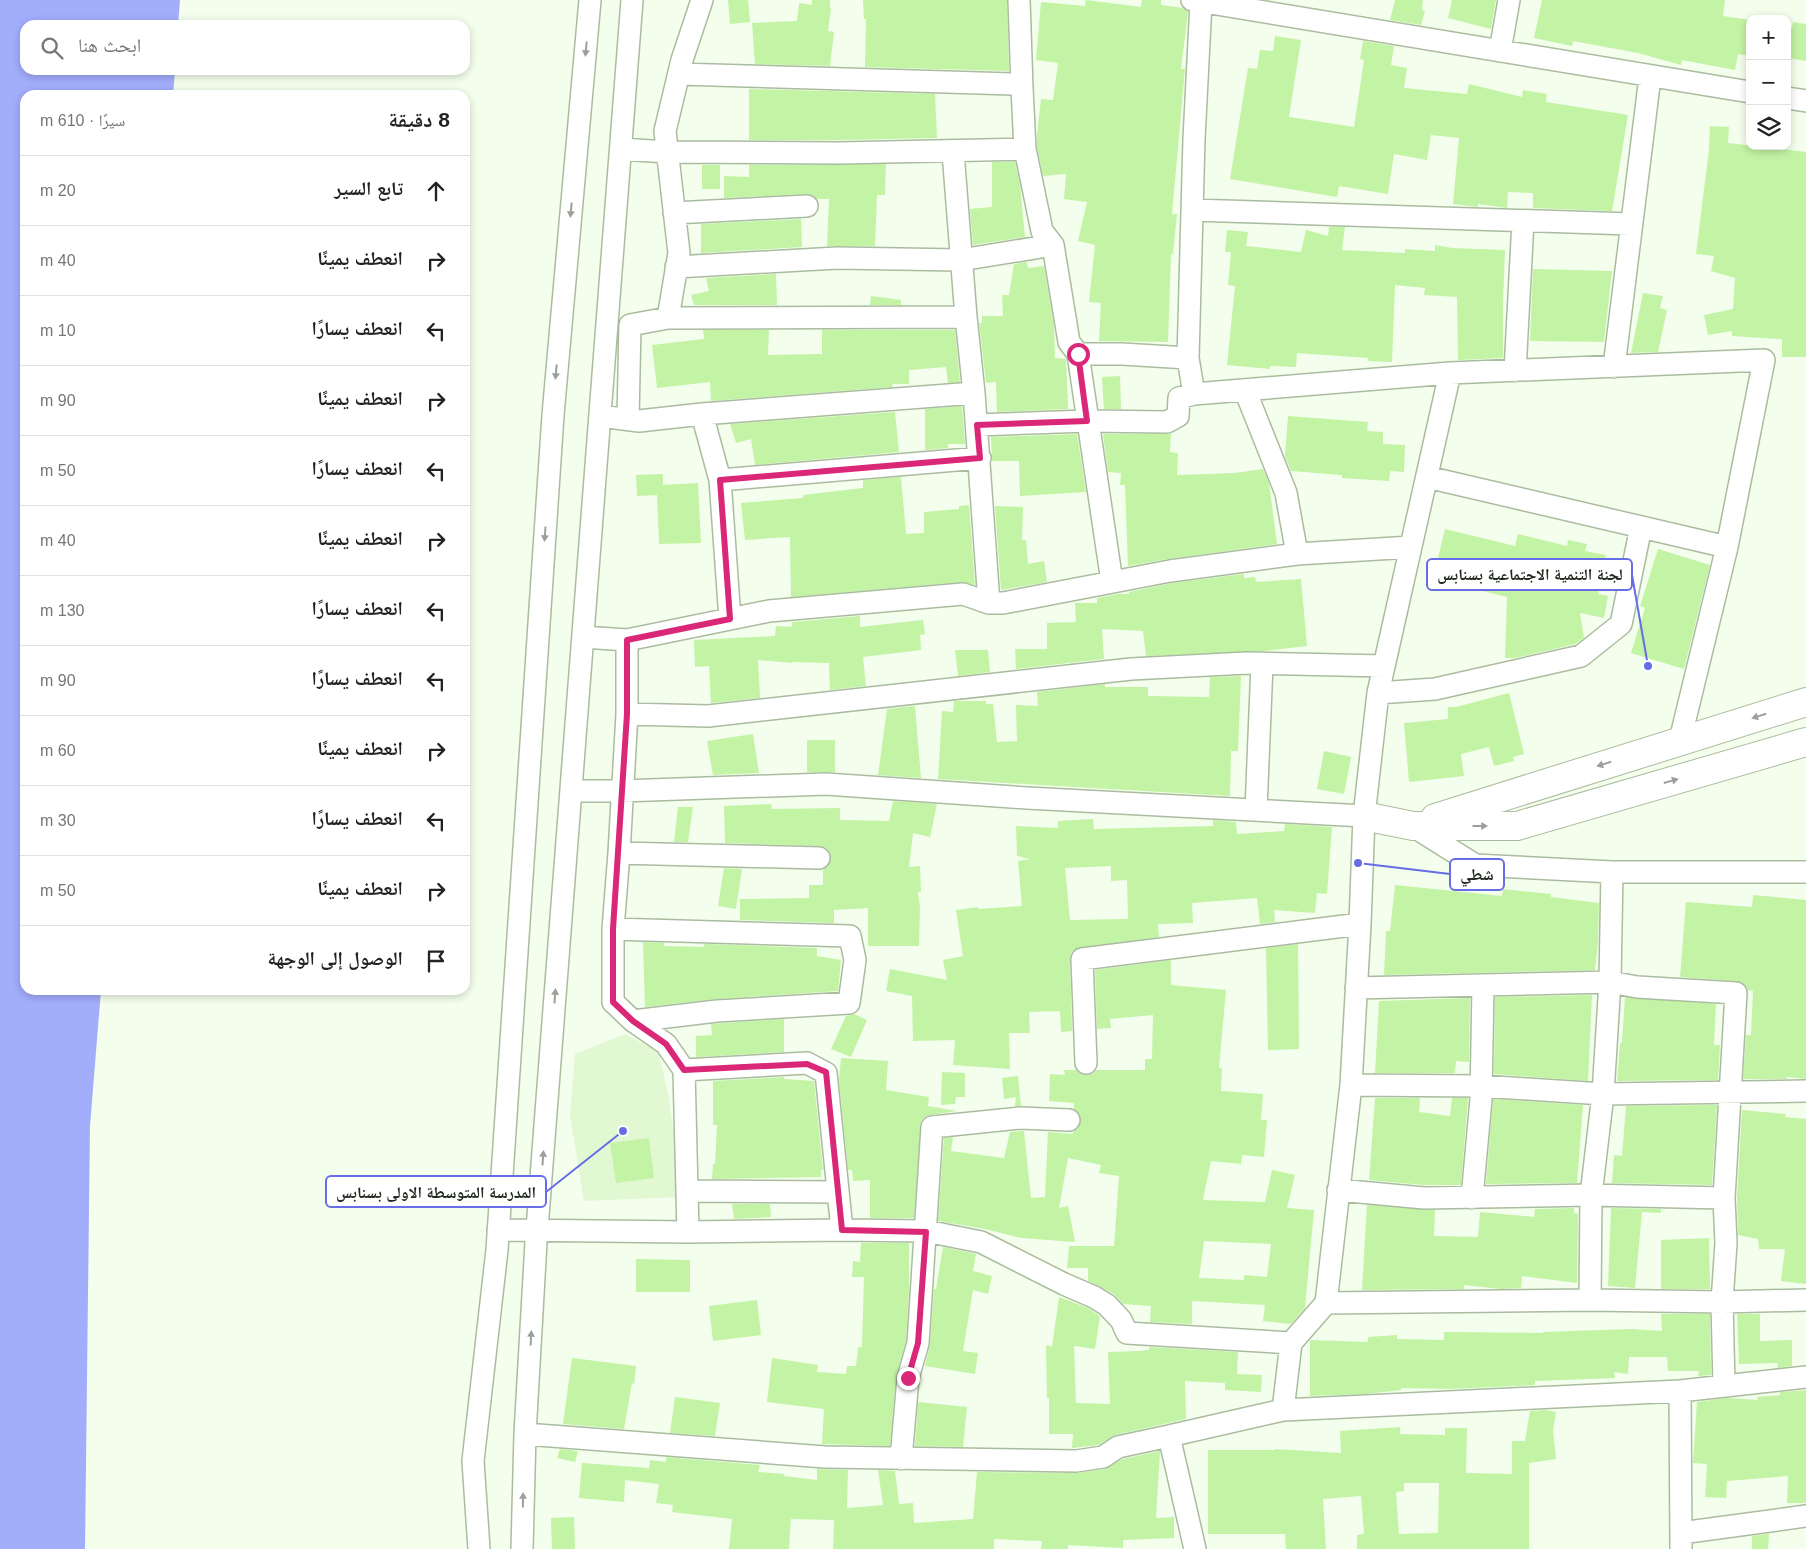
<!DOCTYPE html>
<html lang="ar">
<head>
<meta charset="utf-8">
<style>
	body { margin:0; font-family:Helvetica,"Noto Naskh Arabic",sans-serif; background:#f6f6f6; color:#222; direction:rtl }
	.controls { position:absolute; right:15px; top:15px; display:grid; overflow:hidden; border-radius:10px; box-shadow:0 2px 8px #0003 }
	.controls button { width:45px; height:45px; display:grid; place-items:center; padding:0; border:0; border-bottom:1px solid #e0e0e0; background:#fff; color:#222; font:25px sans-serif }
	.stop { position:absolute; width:15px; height:15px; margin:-11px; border:4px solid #db2777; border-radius:50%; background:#fff }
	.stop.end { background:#db2777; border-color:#fff; box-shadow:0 1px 5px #0008 }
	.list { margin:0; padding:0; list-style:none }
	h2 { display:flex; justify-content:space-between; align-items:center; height:65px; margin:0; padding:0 20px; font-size:21px }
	h2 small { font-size:16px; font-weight:400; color:#767676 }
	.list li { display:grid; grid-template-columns:32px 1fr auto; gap:15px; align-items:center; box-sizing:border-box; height:70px; padding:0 20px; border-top:1px solid #e0e0e0 }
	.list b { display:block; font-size:19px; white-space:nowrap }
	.list em { font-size:16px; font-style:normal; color:#767676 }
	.icon { flex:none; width:28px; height:28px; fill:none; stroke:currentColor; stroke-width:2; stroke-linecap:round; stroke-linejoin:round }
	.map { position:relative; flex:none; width:1806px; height:1549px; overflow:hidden; direction:ltr }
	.search { position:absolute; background:#fff; box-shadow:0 2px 8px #0003; left:20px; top:20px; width:450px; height:55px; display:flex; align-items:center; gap:12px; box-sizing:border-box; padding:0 18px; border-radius:15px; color:#767676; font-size:19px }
	.panel { position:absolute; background:#fff; box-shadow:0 2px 8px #0003; left:20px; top:90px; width:450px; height:905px; border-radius:15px; direction:rtl }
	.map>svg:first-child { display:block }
	.built { fill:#e1f8d3 }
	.water { fill:#a2adfc }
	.building { fill:#c3f3a4; fill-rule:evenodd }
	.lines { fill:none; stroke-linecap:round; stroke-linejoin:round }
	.minor-casing { stroke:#aabc9f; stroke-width:24 }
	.tertiary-casing { stroke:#aabc9f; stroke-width:30 }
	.minor { stroke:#fff; stroke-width:21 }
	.tertiary { stroke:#fff; stroke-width:28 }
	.oneway { fill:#9c9f9a }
	.route { stroke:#db2777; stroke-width:6 }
	.leader { fill:none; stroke:#676de6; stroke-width:2 }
	.callout-dot { fill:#676de6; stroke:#fff; stroke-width:2 }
	.callout { fill:#fff; stroke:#676de6; stroke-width:2 }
	.callout-label { font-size:16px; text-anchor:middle; font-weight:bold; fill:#232a1f }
</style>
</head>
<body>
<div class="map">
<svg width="1806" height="1549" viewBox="0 0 1806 1549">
	<rect width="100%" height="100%" fill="#f3feec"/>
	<path class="built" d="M625,1034L659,1052L669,1100L676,1148L680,1197L584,1201L570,1115L575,1054Z"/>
	<path class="water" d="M0,0H180L178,25H25V70H175L173,95H25V990H101L90,1126L85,1549H0Z"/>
	<path class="building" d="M728,0H748L750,22L730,24Z
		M812,0H830V7L831,8L828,31L834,32L830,66L755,64L752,23L797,21L799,3L812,5Z
		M863,0H1007L1009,71L865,67L866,19H864Z
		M1086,0L1141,7L1142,0H1161V5L1183,8L1188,12L1181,69H1185L1172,214H1177L1173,254H1171L1168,342L1099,341L1101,303L1089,302L1095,245L1078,241L1087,202L1064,199L1066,174L1043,176L1037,147V135L1041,99L1053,100L1058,63L1036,60L1041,2L1085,6Z
		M1395,0H1423L1422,10L1425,11L1421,25L1390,20Z
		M1452,0H1496L1491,29L1448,18Z
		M1542,0H1725L1723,16L1750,20V56L1738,54L1735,70L1682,60L1681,65L1638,53L1573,41L1572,46L1534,38Z
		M1793,22L1806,24V61L1787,58V27L1792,28Z
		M1275,36L1301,40L1289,117L1354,127L1364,60L1360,59L1363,41L1394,46L1391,65L1407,68L1404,88L1467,94L1469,84L1522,97L1523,90L1547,94L1546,102L1628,115L1612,211L1533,208V193L1508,192L1507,208L1478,204V207L1453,204L1459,138L1431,135L1427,160L1394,154L1388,194L1339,186L1337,197L1230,179L1248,68L1257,69L1260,50L1273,51Z
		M749,89L935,94L937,138L839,140H749Z
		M1710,126L1729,127L1728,143L1806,152V357H1782V339L1732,336V331L1708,335L1704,315L1733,309L1735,278L1711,271L1714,256L1696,254L1709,149Z
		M992,162H1015L1020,185L1025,237L973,245L970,209L992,207Z
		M886,164L885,195H877L875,246H827L829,199H817L812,195L806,194L724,198V176L749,177V165Z
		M702,165H720V189H702Z
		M801,219L802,247L701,253V224Z
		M1329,227H1345L1342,250L1405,253V249L1435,251V245L1452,248L1505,250L1503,302V358L1458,360L1457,297L1424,295L1425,288L1395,285L1392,362L1368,361V358L1297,353L1296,367L1270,366V369L1227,365L1235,286L1228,285L1231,252H1225L1227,230L1248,232L1246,246L1301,252L1306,230L1328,236Z
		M1027,262L1028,268L1044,266L1054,326L1055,358L1066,359L1068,409L997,412L996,382L986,383L979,323H982V316H1003L1002,295H1009L1014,264Z
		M1533,269L1612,271L1604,342L1530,341Z
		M776,274L777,305H694L691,295L709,291L706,278Z
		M1643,293L1663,296L1660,308L1667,310L1658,352L1631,353Z
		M871,296L901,300V305H870Z
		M703,330H769L768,355L822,354V330H955L960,382L948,383L946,367L909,370V384H892L893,387L711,401L710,382L657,388L652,345L704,339Z
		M1120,376L1121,409H1104L1102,377Z
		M962,406L965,444H948V448L925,450V409Z
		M895,412L899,452L755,465L751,439L736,443L730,424Z
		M1288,416L1368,422L1367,431L1383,432V444L1405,445L1404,472L1390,471L1389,481L1342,478V475L1291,471L1285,456Z
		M1077,434L1086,492L1020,496L1019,461H992L991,437Z
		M1103,434H1171L1170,452L1178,453L1177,475L1235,473L1263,469L1269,483L1277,544L1168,559L1128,566L1125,485H1120L1121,473L1108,472Z
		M663,474V485L698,483L701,543L659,544L657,495L637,496L636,475Z
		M901,477L906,534L924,533V512L959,509V506L969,505L975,585L962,582L791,597L790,537L745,540L741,503L803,498V495L863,488V480Z
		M995,506L1023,507L1022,540H1026L1028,564L1044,561L1047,582L1001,590Z
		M1445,529L1515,546L1518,534L1567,546L1568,540L1587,544L1585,551L1606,555L1598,594L1608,596L1604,618L1580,613L1584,638L1575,644L1515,658H1505L1507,597L1433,579Z
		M1658,549L1710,565L1684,669L1631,653L1645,608L1640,606Z
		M1244,574V578L1255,577L1256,582L1301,579L1307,646L1263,651L1146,656L1143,631L1102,629L1104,659L1016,669L1015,649H1047V623L1076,622L1075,603H1097V598L1117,594H1129V592L1172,583Z
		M860,616V627L923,620L925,634L920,635L921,650L863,657L866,686L830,690L829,663L792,662V663L758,660L760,698L711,703L709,666L695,667L694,640L775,636L776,626L792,627V622Z
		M955,650H988L990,672L958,676Z
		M1241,676L1238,751H1231L1230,796L938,779L942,711L953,712L954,701H986V704H993L997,742L1017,741L1016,705L1038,706L1037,692L1105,684V687H1148V696L1209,697L1210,677Z
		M1509,693L1524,754L1513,757L1514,761L1494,766L1489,747L1461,754L1464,776L1409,782L1404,723L1448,719V707H1456Z
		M915,706L921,778L878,775L887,709Z
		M753,734L759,773L713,775L707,741Z
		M807,740H835V772H807Z
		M1324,751L1351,757L1344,794L1317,789Z
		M893,801L937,804L930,837L913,833L909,867L920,866L921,892H918L920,908L919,946H868V908L834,910V923L740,920V899L809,898V885H823V870L829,865L831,858L830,852L826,848L819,846L725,843L724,806L771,804L772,809L840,808V820L889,821Z
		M678,807H693L688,842H674Z
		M1093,819L1094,829L1213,826V820L1236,822L1237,834L1284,831L1285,824L1332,827L1327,894L1317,893L1315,913L1274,910L1275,922L1260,924L1257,898L1192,903L1193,923L1158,924L1159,937L1075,949L1071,953L1070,959L1072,1031L1061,1032L1060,1011L1029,1012L1030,1033H1009L1010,1069L953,1065L955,1040L913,1041L912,996L886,991L890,969L947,980L943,960L963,956L956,910L978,907V909L1022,906L1018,861L1030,859L1017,856L1016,826L1058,828V821ZM1111,866V881L1127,880L1128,919L1070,920L1065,868Z
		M724,868L742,869L736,909L718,906Z
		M1395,885L1502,896L1503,889L1551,894V897L1599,903L1598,942L1595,970L1384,975L1386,931H1390Z
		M1753,895L1806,900V1079L1787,1077V1079H1743L1746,1035H1751L1753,991L1748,990L1743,983L1737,981L1680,977L1686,902L1752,907Z
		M643,942L664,943V946L704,947V944L817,948V956L841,960L838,991L716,999L645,1007Z
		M1298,944L1299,1049L1268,1050L1266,948Z
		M1171,960V985L1226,990L1219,1068H1222L1221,1091L1263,1094L1261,1120H1267L1264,1157L1242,1155L1241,1164L1211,1161L1203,1200L1265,1202L1272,1170L1295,1175L1287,1208L1314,1210L1305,1308L1291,1324L1263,1321L1265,1305L1192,1301V1324L1150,1322L1151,1306L1123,1304L1114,1294L1088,1281V1268H1067L1069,1246H1114L1119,1176L1099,1173L1101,1165L1068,1158L1059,1208L1068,1206L1075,1242L1021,1238L985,1229L938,1221L944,1138L953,1137L951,1151L1004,1158L1010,1132L1024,1131L1031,1198L1045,1197L1048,1132L1073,1134V1132L1079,1127L1081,1120L1080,1114L1074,1109V1103L1049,1101L1050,1074L1065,1075L1064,1070H1076L1080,1074L1086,1075L1092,1074L1096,1070H1145V1059H1152L1153,1015L1110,1019L1111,1028L1097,1029L1095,970ZM1204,1241L1271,1244L1267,1277L1244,1275V1280L1199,1278Z
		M1592,995L1588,1081L1494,1074L1495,997Z
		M1625,997L1716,1004L1714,1045H1720L1718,1080L1617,1081L1620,1043H1622Z
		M1470,998L1469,1062L1456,1061L1455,1073H1375L1379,1001Z
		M854,1014L867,1020L851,1057L831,1049L846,1016Z
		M784,1019V1052L696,1057V1036L712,1035L711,1024Z
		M841,1058L888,1061L886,1090L929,1097L928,1106L957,1111L930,1115L925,1117L921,1121L914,1218H870V1180L853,1181L852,1170H848L839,1079Z
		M942,1072L965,1073V1097H956L955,1104L941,1105Z
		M1018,1076L1021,1106H1015L1016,1097L1004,1099L1002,1078Z
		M784,1077V1079L814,1081L823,1170H821V1177L712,1179L713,1164H715L717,1125H713V1081Z
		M1375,1098H1420L1419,1112L1450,1116L1452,1098H1468L1461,1185H1424L1369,1180Z
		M1493,1099L1583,1105L1577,1183L1486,1184Z
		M1717,1105L1712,1185L1612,1183L1614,1155L1622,1156L1626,1106Z
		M1742,1110L1786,1114L1785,1117L1806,1119V1284L1781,1281L1785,1249H1759L1758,1239L1738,1235L1737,1198Z
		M649,1138L654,1178L616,1183L610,1143Z
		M732,1204H770L771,1217L734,1219Z
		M1367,1205L1435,1210L1434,1236L1478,1237L1480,1212L1534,1217L1535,1209L1574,1208V1213L1578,1214L1577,1283L1522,1276L1521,1288L1501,1289L1464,1285V1289L1362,1290Z
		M1611,1208L1661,1209V1213L1642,1212L1635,1288L1608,1286Z
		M1709,1238L1710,1289H1661V1240Z
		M861,1243H909V1288L906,1341L896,1377L890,1446L822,1444L824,1409L767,1402L772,1358L818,1365L817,1372L846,1374L847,1366H856L858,1347H862L864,1277H852L853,1261L860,1262Z
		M943,1247L976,1254L973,1271L992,1276L988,1294L973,1290L963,1351L978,1353L975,1374L925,1366L930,1344L934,1289H936Z
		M636,1259L690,1260V1292H636Z
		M1059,1297L1088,1308L1100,1316L1095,1349L1074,1346L1076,1403L1110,1404L1108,1352L1139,1351L1149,1350V1347L1238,1352L1237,1374L1262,1375L1261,1392L1225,1390V1383L1185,1381L1186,1419L1115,1435L1098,1445L1072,1448L1073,1434H1049V1398H1047L1046,1345L1052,1347Z
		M757,1300L761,1335L713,1341L709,1306Z
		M1661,1314H1710L1711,1375L1698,1376L1699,1371H1668L1667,1357H1629L1628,1374L1614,1372L1615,1378L1535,1381V1385L1450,1389L1401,1388V1390L1366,1394L1310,1396V1340L1368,1342V1337L1397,1335V1339L1444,1340V1332L1543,1333V1332L1632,1329L1662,1331Z
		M1737,1314H1760V1341L1792,1340V1366L1778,1368L1777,1363L1739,1364Z
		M572,1358L636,1366L634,1384L632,1383L624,1429L563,1424Z
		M1806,1390V1503H1787L1788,1476L1727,1481L1726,1498L1705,1497L1707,1464L1693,1463L1697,1402L1726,1398L1758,1400L1757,1397L1780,1395V1392Z
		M675,1397L720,1403L715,1436L670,1433Z
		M918,1402L967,1407L963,1447L915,1446Z
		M1545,1410L1556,1412L1553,1430L1556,1459L1529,1463V1549H1357V1535L1364,1534L1361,1496L1323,1499L1326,1549H1286L1285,1534H1208V1450H1275V1449L1341,1453L1340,1431L1400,1427V1434L1445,1435V1428H1467L1466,1473L1512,1474V1441H1525L1530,1411ZM1404,1483H1439L1438,1533L1399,1534L1396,1492L1404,1491Z
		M560,1449L578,1451L575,1462L557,1458Z
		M1160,1451L1156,1518L1174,1517V1538L1123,1540V1548L1068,1545V1549H1041L1042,1541L994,1539V1549H833L834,1520L791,1519L789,1549H729L732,1519L672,1512L673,1505L656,1503L659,1484L625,1480L624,1502L579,1498L582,1463L649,1468L650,1460L666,1462V1457L760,1465L758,1472L784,1474V1476L817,1480V1469L848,1470L847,1508L883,1505L878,1470L895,1471L899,1504L913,1503L914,1523L973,1519L977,1472L1078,1473L1105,1469L1123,1459Z
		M574,1517L575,1549H552L551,1518Z
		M1769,1534L1768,1549H1752V1536Z"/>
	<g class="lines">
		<g class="minor-casing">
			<path id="minor" d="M1019,0L1022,88
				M1192,0L1750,92
				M1201,2L1194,139L1188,358L1194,394L1450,373L1764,360L1727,547L1680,740
				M1500,51L1509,0
				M679,74L1013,84L1022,88L1025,149L1042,231L1053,245L1069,342L1078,354H1122L1188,358
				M1787,98L1806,101
				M621,149L667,152L839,153L1025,149
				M953,152L966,317L974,393
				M1192,210L1631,224
				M674,213L807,206
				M676,267L837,258L961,260L1053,245
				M668,318L966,317
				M1078,354L1112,582
				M1614,367L1650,77
				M1515,371L1523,221
				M1245,390L1286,493L1297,554
				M702,414L720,480L730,619
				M600,416L639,421L702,414L974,393L989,603
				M628,419L630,325L668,318L679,253L665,131L682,60L702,0
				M977,425L1087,421L1167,422L1178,416L1179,398L1194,394
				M1427,477L1727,547
				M720,480L980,458
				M583,637L627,640V714L619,853L819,858
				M627,640L769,611L963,594L989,603H1003L1170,571L1297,554L1411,547
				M1378,693L1435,689L1581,656L1621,624L1641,527
				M627,714L708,716L1131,669L1247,663L1384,666
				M571,791H621L826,784L1027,798L1364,816
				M1256,810L1262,664
				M1413,826L1475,865L1612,872H1806
				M613,929L850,936L855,960L849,1003L717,1011L633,1021L613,1002V929L619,853
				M1356,988L1610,982L1637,987L1736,993L1724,1198L1726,1243L1722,1302L1724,1386
				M633,1021L666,1044L684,1070L688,1232
				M1086,1063L1082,959L1360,924
				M684,1070L807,1063L826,1073L842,1230
				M1351,1085L1481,1086L1603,1094L1806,1091
				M1338,1190L1424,1198L1591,1195L1724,1198
				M687,1191L838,1192
				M1472,1198L1481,1099L1483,985
				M498,1230L688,1232L842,1230L926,1231L981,1242L1064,1284L1094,1297L1107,1305L1121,1320L1127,1333L1291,1343
				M1590,1300L1591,1195L1603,1094L1610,982L1612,872
				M1326,1303L1590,1300L1722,1302L1806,1300
				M1680,1391L1681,1549
				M1283,1410L1291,1343L1326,1303L1351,1085L1360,924L1364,816L1378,693L1450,373
				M525,1434L825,1457L1076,1461L1103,1457L1118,1447L1169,1436
				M901,1459L908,1378L918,1343L932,1127L1020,1118L1069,1120
				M1681,1533L1806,1516
				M479,1549L473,1461L497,1250L553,415L590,0
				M522,1549L525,1434L536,1242L632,0
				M1195,1549L1169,1436L1283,1410L1680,1391L1806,1377"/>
		</g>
		<g class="tertiary-casing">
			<path id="tertiary" d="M1364,816L1413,826H1517L1806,742
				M1435,818L1806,702"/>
		</g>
		<use href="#minor" class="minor"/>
		<use href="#tertiary" class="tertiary"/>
	</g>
	<defs><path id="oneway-solid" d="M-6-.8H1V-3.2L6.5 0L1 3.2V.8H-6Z" transform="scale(1.25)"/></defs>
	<g class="oneway">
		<use href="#oneway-solid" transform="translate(586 49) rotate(95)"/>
		<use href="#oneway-solid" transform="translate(571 210) rotate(95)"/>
		<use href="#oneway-solid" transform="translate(556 372) rotate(95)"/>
		<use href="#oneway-solid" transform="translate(545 534) rotate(94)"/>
		<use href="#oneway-solid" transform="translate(1759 716) rotate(163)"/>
		<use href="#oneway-solid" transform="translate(1604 764) rotate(163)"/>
		<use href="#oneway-solid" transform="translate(1671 781) rotate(-16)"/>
		<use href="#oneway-solid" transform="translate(1480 826)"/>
		<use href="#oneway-solid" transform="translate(555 996) rotate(-86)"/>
		<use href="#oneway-solid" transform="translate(543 1158) rotate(-86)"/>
		<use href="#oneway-solid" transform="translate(531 1338) rotate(-87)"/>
		<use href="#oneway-solid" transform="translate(523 1500) rotate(-89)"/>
	</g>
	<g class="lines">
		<path class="route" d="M908,1378L918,1343L926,1232L842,1230L826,1072L807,1064L684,1070L666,1044L633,1021L613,1002V929L627,714V640L730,619L720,480L980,458L977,425L1087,421L1078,354"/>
	</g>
	<path class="leader" d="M1648 666L1632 575M1358 863L1450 874M623 1131L546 1192"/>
	<g class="callout-dot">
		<circle cx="1648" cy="666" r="5"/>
		<circle cx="1358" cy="863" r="5"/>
		<circle cx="623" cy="1131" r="5"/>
	</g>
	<g class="callout">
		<rect x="1427" y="559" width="205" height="31" rx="5"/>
		<rect x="1450" y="859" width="54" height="31" rx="5"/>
		<rect x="326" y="1176" width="220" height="31" rx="5"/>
	</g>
	<g class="callout-label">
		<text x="1530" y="580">لجنة التنمية الاجتماعية بسنابس</text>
		<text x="1477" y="880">شطي</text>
		<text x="436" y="1198">المدرسة المتوسطة الاولى بسنابس</text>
	</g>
</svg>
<div class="controls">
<button>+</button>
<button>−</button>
<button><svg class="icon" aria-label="layers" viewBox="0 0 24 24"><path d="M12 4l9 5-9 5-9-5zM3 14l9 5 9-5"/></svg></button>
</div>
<div class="stop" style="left:1078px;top:354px"></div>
<div class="stop end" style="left:908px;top:1378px"></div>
<div class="search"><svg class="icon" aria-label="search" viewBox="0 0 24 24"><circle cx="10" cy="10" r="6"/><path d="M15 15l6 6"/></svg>ابحث هنا</div>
<section class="panel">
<h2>8 دقيقة<small>سيرًا · 610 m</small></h2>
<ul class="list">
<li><svg class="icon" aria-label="ahead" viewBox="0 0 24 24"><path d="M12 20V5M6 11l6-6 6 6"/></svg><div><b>تابع السير</b></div><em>20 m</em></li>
<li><svg class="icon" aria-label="right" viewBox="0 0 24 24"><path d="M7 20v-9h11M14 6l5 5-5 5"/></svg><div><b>انعطف يمينًا</b></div><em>40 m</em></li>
<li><svg class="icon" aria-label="left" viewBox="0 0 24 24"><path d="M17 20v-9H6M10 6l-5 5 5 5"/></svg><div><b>انعطف يسارًا</b></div><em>10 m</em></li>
<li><svg class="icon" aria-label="right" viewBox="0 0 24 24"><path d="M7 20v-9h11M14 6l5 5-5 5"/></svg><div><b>انعطف يمينًا</b></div><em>90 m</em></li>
<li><svg class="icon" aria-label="left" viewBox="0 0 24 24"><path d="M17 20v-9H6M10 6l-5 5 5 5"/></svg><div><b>انعطف يسارًا</b></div><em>50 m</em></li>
<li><svg class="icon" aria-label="right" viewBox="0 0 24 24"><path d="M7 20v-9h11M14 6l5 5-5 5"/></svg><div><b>انعطف يمينًا</b></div><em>40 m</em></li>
<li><svg class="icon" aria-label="left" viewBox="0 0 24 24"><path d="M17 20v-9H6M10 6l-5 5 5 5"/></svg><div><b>انعطف يسارًا</b></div><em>130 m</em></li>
<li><svg class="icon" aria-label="left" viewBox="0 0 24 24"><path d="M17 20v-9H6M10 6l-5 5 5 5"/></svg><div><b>انعطف يسارًا</b></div><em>90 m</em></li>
<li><svg class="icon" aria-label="right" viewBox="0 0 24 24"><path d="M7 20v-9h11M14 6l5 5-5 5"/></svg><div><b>انعطف يمينًا</b></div><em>60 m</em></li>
<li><svg class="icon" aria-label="left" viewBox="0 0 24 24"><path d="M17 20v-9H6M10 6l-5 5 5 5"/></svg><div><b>انعطف يسارًا</b></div><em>30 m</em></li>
<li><svg class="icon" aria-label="right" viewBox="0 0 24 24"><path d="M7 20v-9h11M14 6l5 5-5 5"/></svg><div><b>انعطف يمينًا</b></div><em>50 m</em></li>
<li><svg class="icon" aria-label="arrive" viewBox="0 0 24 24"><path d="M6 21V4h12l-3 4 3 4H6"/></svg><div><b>الوصول إلى الوجهة</b></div></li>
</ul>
</section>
</div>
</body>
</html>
